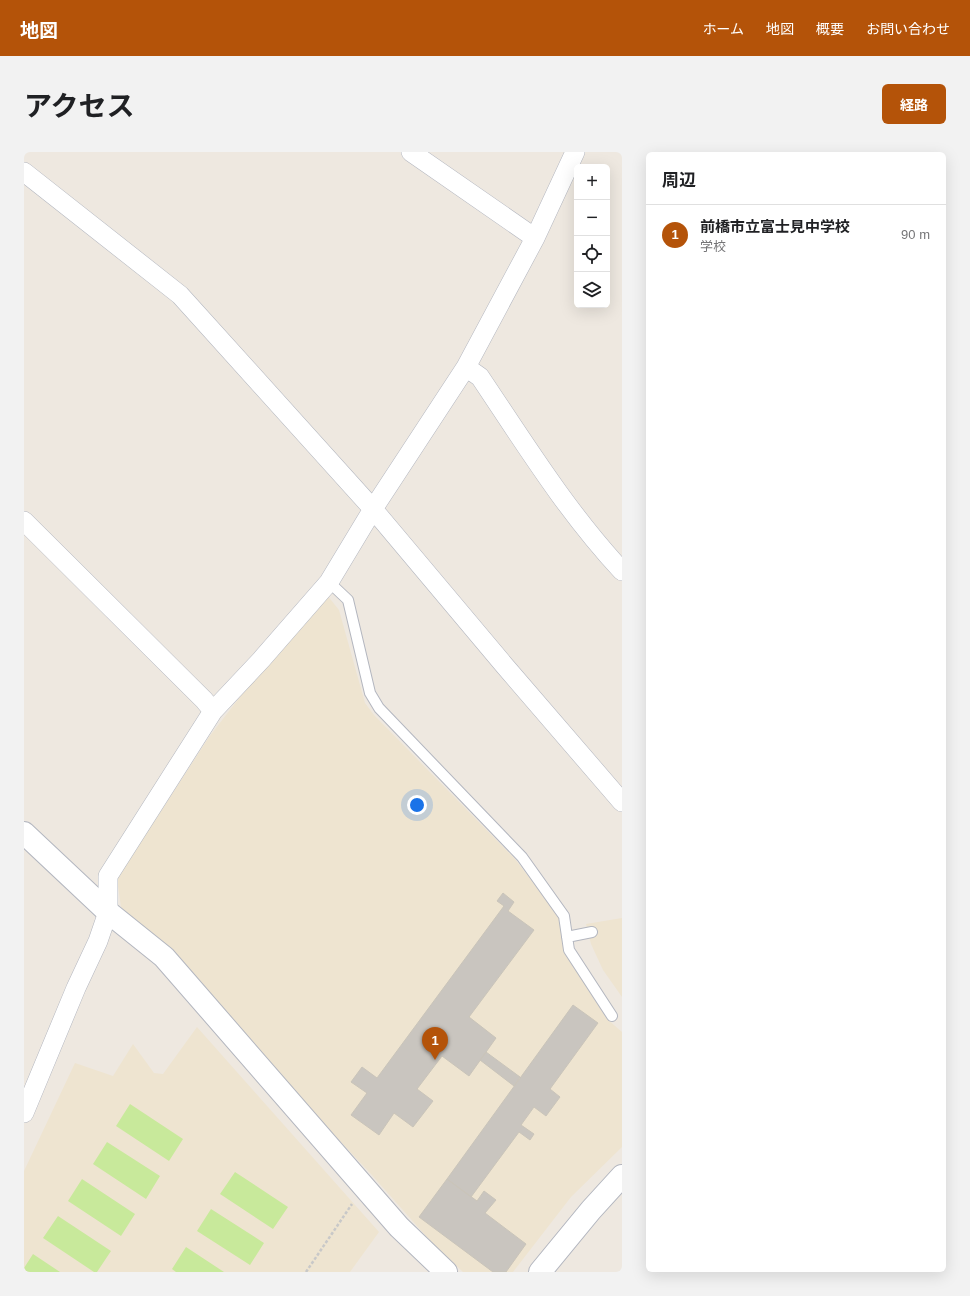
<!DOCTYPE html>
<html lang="ja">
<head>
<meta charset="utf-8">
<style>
	body { margin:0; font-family:Helvetica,"Noto Sans JP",sans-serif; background:#f2f2f2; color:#202124 }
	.controls { position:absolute; right:12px; top:12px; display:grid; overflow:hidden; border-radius:6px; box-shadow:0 4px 16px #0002 }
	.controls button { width:36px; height:36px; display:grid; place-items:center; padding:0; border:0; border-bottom:1px solid #e0e0e0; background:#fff; color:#202124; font:20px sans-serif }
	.you { position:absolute; left:393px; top:653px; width:14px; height:14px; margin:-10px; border:3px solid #fff; border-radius:50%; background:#1a73e8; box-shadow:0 0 0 6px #1a73e833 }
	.badge { display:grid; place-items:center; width:26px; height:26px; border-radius:50%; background:#b45309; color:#fff; font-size:13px; font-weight:700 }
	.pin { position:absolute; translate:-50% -33px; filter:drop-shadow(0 1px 2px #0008) }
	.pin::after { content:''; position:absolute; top:21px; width:14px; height:12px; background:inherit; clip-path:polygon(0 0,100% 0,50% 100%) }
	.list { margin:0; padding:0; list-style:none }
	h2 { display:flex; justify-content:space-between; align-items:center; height:52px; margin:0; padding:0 16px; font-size:17px }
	h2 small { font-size:13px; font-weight:400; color:#757577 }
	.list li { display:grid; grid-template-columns:26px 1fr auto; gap:12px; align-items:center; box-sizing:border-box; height:60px; padding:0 16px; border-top:1px solid #e0e0e0 }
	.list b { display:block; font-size:15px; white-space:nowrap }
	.list p { margin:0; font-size:13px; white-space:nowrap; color:#757577 }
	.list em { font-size:13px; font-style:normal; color:#757577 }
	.icon { flex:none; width:22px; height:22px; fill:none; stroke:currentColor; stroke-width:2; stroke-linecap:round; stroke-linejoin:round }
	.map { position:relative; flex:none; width:598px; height:1120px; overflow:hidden; border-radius:6px }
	header { display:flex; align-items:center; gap:24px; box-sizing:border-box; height:56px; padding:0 20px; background:#b45309; color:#fff }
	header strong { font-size:19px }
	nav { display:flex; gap:22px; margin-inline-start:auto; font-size:14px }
	.intro { display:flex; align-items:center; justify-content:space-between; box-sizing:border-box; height:96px; padding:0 24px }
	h1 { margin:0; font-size:28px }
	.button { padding:10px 18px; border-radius:6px; background:#b45309; color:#fff; font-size:14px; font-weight:700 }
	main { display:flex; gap:24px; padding:0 24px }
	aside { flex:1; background:#fff; border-radius:6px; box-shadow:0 4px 16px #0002 }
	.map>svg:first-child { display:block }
	.education { fill:#eee4d0 }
	.pitch { fill:#c8e99b }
	.building { fill:#c9c5bf; stroke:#c9c4b9 }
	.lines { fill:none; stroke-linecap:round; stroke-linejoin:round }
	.lane-casing { stroke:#b3b6bf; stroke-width:12 }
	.street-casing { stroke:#b3b6bf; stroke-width:20 }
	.secondary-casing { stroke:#b3b6bf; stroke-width:24 }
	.path { stroke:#c8c8c8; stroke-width:2.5; stroke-dasharray:3 2; stroke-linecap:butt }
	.lane { stroke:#fff; stroke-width:10 }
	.street { stroke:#fff; stroke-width:19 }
	.secondary { stroke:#fff; stroke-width:22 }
</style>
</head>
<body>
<header>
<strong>地図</strong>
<nav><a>ホーム</a><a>地図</a><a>概要</a><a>お問い合わせ</a></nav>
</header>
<div class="intro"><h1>アクセス</h1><a class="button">経路</a></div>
<main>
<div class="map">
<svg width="598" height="1120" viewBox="0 0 598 1120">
	<rect width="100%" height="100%" fill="#eee8e0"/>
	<path class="education" d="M303,443L315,458L341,551L350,563L491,707L536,766L541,801L583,867L598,880V995L547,1045L489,1120H439L409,1092L346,1021L283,954L142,796L97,755L93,727L185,585L240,514Z
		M598,766V845L579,818L567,792L562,772Z
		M173,875L355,1080L326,1120H0V1019L51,911L89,924L109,892L130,921L139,922Z"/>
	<path class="pitch" d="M106,952L159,987L145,1009L92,974Z
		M83,990L136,1024L122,1047L69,1012Z
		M211,1020L264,1055L249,1077L196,1042Z
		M58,1027L111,1062L97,1084L44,1049Z
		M187,1057L240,1091L226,1113L173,1079Z
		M34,1064L87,1099L73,1120H70L19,1086Z
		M162,1095L200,1120H152L148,1117Z
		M9,1102L36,1120H0V1116Z"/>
	<path class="building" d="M479,741L490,750L484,759L510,778L445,865L472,886L445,924L418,904L393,937L409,949L389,975L370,961L355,983L327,963L343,941L327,930L338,915L353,926L480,754L473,749Z
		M549,853L574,871L526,937L536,945L522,964L510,955L497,973L510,982L506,988L495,980L447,1045L423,1027Z
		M462,900L496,925L490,934L456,908Z
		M423,1027L453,1049L460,1039L472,1048L461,1061L502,1092L482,1120H469L395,1065Z"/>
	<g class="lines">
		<g class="lane-casing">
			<path id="lane" d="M305,430L324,448L346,541L355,556L498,705L540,764L545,798L588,864
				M543,785L568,780"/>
		</g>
		<g class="street-casing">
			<path id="street" d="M387,0L511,86
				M0,20L156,143L349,357L480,513L598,650
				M442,215L456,225C501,292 543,360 598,419
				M0,369L180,548L189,559
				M0,961L52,836L74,789L84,760V724L189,559L237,508L305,430L349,357L442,215L511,86L551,0"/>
		</g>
		<g class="secondary-casing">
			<path id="secondary" d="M0,681L84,760L140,805L375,1075L422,1120
				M516,1120L567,1058L598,1024"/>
		</g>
		<path class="path" d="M282,1120L328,1052"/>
		<use href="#lane" class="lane"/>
		<use href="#street" class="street"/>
		<use href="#secondary" class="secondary"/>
	</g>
</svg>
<div class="controls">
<button>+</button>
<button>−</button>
<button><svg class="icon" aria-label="locate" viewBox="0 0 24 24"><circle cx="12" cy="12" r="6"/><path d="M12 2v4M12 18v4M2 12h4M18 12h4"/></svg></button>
<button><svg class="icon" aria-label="layers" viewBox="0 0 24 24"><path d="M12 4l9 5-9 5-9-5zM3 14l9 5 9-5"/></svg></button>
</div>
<div class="you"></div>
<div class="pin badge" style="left:411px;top:908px">1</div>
</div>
<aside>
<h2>周辺<small></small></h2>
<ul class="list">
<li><span class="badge">1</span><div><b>前橋市立富士見中学校</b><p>学校</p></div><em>90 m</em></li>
</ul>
</aside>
</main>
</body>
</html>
